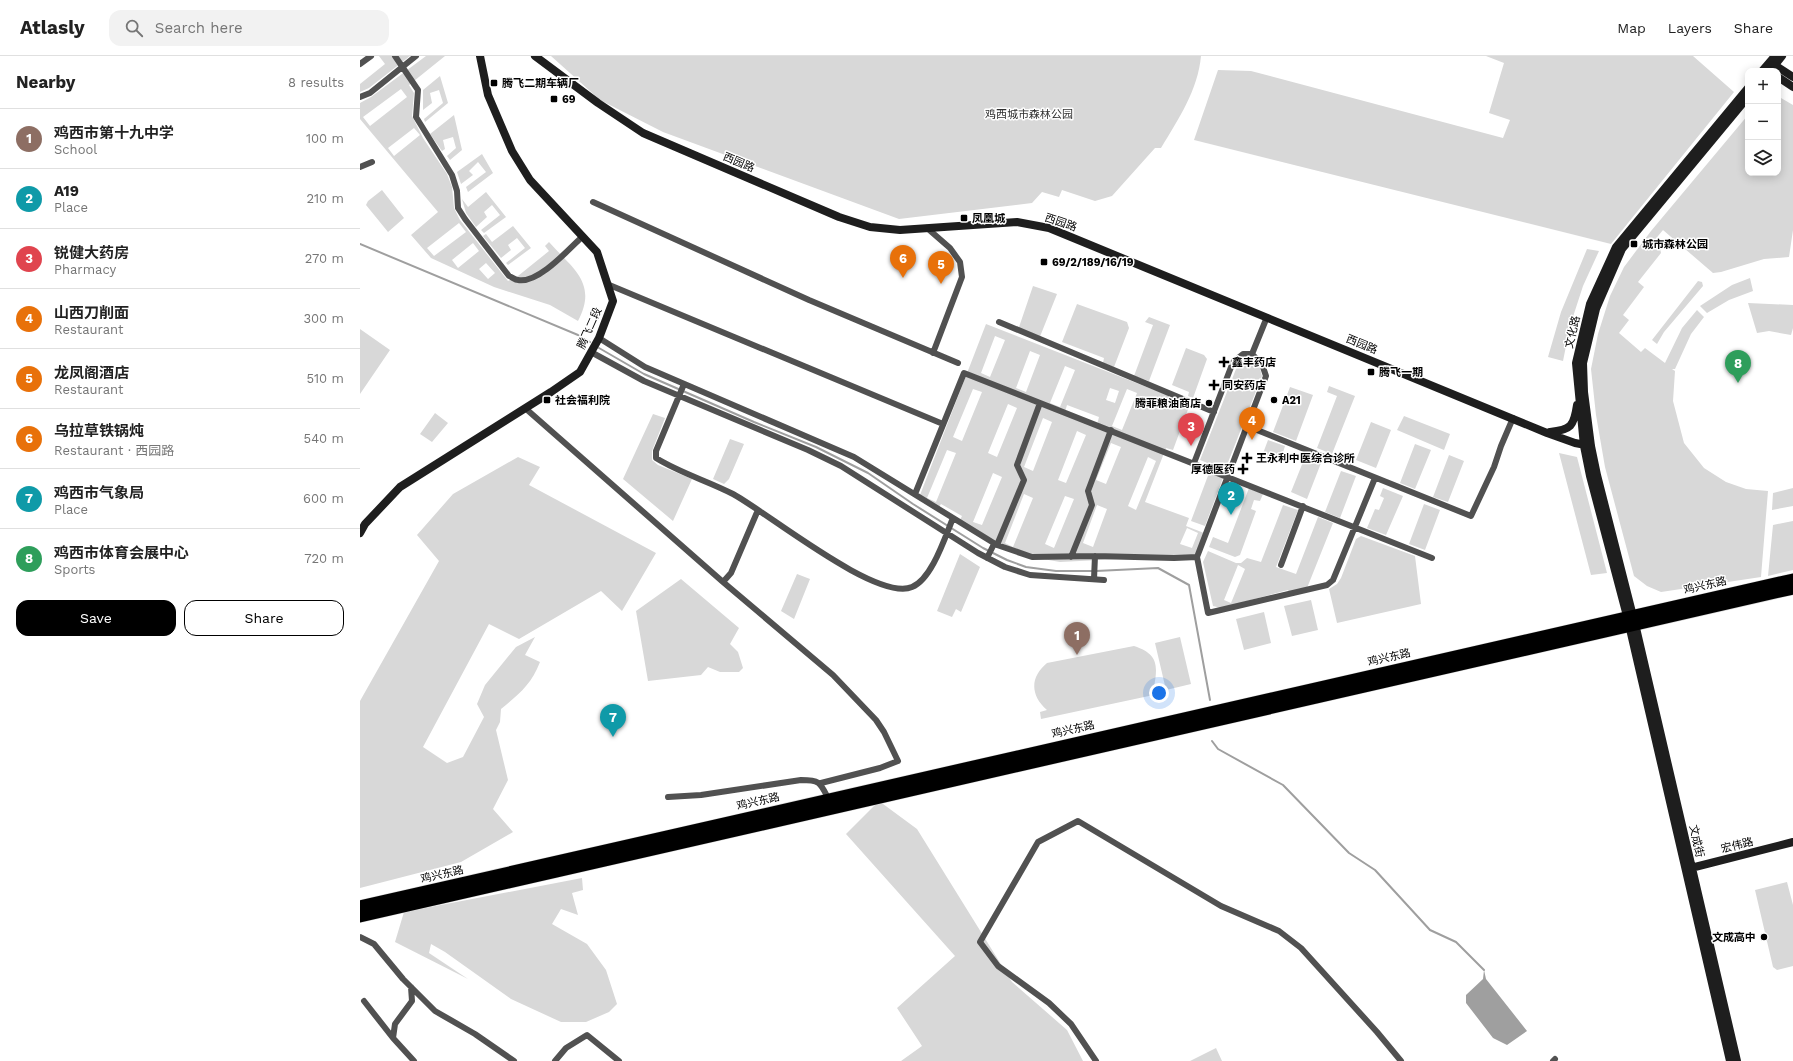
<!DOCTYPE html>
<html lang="en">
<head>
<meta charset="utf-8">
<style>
	body { margin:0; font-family:"Work Sans","Noto Sans SC",sans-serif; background:#f2f2f2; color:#222 }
	.controls { position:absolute; right:12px; top:12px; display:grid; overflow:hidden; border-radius:8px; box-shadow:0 2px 10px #0003 }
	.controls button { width:36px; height:36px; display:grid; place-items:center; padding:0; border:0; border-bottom:1px solid #e0e0e0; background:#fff; color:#222; font:20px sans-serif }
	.you { position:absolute; left:799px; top:637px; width:14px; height:14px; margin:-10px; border:3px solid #fff; border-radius:50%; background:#1a73e8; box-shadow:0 0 0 6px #1a73e833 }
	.badge { display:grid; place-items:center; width:26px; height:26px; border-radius:50%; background:#000; color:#fff; font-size:13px; font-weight:700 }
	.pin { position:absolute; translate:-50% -33px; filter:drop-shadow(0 1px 2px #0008) }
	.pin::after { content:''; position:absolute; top:21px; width:14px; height:12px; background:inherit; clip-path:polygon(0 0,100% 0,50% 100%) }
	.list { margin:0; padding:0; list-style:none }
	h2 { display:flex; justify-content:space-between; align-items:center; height:52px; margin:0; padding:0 16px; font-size:17px }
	h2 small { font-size:13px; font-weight:400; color:#767676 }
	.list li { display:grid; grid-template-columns:26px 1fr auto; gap:12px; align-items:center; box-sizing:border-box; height:60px; padding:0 16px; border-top:1px solid #e0e0e0 }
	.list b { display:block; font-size:15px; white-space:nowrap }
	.list p { margin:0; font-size:13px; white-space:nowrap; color:#767676 }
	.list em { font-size:13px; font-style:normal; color:#767676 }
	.actions { display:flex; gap:8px; padding:12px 16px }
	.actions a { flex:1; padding:9px 0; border:1px solid #000; border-radius:12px; text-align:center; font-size:14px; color:#000 }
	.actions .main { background:#000; color:#fff }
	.icon { flex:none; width:22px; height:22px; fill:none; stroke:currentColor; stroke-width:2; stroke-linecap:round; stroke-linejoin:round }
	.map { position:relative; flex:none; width:1433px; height:1005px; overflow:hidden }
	header { display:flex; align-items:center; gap:24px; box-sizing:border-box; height:56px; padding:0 20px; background:#fff; border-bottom:1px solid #e0e0e0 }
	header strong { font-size:19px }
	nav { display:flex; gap:22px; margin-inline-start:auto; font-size:14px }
	.search { width:280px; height:36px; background:#f2f2f2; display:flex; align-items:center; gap:10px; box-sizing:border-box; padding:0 14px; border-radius:12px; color:#767676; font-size:15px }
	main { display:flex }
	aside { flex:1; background:#fff }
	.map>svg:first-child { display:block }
	.green { fill:#d8d8d8; fill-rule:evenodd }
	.water { fill:#9f9f9f }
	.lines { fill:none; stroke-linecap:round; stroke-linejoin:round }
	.stream { stroke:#9f9f9f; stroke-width:2 }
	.highway-casing { stroke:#dbdbdb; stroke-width:12 }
	.street { stroke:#515151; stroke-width:6 }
	.secondary { stroke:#1e1e1e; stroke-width:8 }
	.highway { stroke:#000; stroke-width:11 }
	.poi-dot { fill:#000; stroke:#fff; stroke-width:1.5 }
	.labels { text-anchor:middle; stroke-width:3; stroke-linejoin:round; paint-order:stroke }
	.poi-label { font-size:11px; font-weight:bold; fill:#000; stroke:#fff; text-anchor:start }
	.park-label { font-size:11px; fill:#2f2f2f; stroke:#fff }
	.street-label { font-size:11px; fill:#000; stroke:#fff }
</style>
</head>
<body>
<header>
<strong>Atlasly</strong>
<div class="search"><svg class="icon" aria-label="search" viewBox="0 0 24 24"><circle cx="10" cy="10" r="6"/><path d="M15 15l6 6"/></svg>Search here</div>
<nav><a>Map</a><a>Layers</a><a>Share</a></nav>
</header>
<main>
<aside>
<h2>Nearby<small>8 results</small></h2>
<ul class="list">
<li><span class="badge" style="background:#8d6e63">1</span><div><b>鸡西市第十九中学</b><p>School</p></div><em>100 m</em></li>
<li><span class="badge" style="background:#0f9aa8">2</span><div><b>A19</b><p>Place</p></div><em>210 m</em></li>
<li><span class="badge" style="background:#e0444e">3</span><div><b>锐健大药房</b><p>Pharmacy</p></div><em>270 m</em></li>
<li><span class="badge" style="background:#e8710a">4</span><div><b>山西刀削面</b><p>Restaurant</p></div><em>300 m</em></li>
<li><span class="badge" style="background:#e8710a">5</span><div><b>龙凤阁酒店</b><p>Restaurant</p></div><em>510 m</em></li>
<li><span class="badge" style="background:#e8710a">6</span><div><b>乌拉草铁锅炖</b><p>Restaurant · 西园路</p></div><em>540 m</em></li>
<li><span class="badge" style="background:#0f9aa8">7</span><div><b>鸡西市气象局</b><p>Place</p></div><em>600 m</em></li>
<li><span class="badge" style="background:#2e9e5b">8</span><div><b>鸡西市体育会展中心</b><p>Sports</p></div><em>720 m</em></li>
</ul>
<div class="actions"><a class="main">Save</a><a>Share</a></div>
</aside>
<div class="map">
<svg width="1433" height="1005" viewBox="0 0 1433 1005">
	<rect width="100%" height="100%" fill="#fff"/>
	<path class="green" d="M19,0H50L9,32L0,36V28L25,8Z
		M66,0H85L49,29L54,37L52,60L63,82L87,118L92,131L94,152L100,164L148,225L158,220L189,195L185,190L189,186C213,213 238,227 218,265L190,249L134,231L71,202L51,179L78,156L0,63V47L11,41ZM41,33L47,41L10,70L3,61ZM54,72L60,79L34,100L28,92ZM99,167L106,176L74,200L67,192ZM113,187L119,195L98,212L92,204ZM126,207L135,217L128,223L119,213Z
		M191,0H841C838,34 818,64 801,92H795L752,140L735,145L702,134L699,141L682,136L672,147L539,163L303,76L240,44Z
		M1126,0H1333L1374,36L1251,188L834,84L858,14L891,15L1143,82L1150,64L1129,57L1144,7Z
		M80,20L88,47L65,66L64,63L83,47L79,34L70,37L72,47L63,54V34Z
		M1418,42H1421L1433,49V174L1429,201L1404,203L1361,216L1353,217L1303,174L1293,186L1300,192L1301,197L1278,226L1284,231L1263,259L1269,264L1259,277L1281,296L1285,292L1305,307L1322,272L1337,254L1344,261L1331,278L1315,313H1312L1315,315L1313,345L1324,387L1344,412L1366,426L1386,433L1408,435L1401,521L1301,536L1287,530L1274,520L1245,411L1236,359L1231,313L1238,278L1250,240L1264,211L1291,175L1388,59V117H1418Z
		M94,59L102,94L90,104L87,100L96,92L93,81L83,84L85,93L82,95L70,78Z
		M122,98L133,117L108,136L106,131L126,116L118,106L109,115L113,119L101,128L97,116Z
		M22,134L44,162L28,176L6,149L8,145Z
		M126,136L146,161L124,177L121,174L140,159L132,149L124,156L127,161L116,171L106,157L102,143L108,151Z
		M153,170L171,192L148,209L146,207L165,192L157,182L148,189L151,194L141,202L123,180L126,178L132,186Z
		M1227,193L1239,195L1223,230L1210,270L1203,305L1188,301L1201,256Z
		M1390,222L1393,235L1369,244L1347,257L1340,250L1372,229Z
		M1338,225L1342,226L1343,230L1304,276L1297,288L1292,284Z
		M673,230L697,238L679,283L658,274Z
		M1388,247L1433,249V272L1431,279L1409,275L1397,277Z
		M717,248L767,266L769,272L754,311L743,307L744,302L702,286Z
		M789,261L810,269L789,325L774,320L793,269L785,266Z
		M626,268L830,348L813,394L806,392L785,446L829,462L826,470L844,477L836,499L700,506C663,501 631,483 600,464L602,460L581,448L579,451L560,439ZM635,280L645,284L630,321L621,317ZM670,295L680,299L666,336L656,332ZM705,310L715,314L700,351L690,347ZM750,332L759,335L755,347L746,344ZM613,333L622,336L602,385L593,381ZM767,333L777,337L762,374L752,370ZM648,348L657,352L637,401L628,397ZM707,349L739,361L737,369L705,356ZM683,362L692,366L673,415L664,411ZM717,375L726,379L706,427L698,424ZM751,387L761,391L746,428L736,424ZM587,394L596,397L576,446L567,442ZM788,401L796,405L776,454L768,450ZM633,417L642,421L622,469L613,466ZM664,438L673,442L653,491L645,487ZM705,440L714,443L694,492L685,488ZM737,449L747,453L733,491L723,487ZM827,472L838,477L832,492L820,488Z
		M0,273L30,294L0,338Z
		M826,292L844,299L847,303L833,342L828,340L829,336L812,329Z
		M886,303H893L899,309L902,320L865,414L840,404L876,313Z
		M969,330L995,340L972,398L957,392L977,340L967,336Z
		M930,331L953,339L936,385L913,376Z
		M75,357L88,367L72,386L60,378Z
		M293,358L305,362L292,395V404L298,409L332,423L313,465L263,423Z
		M1044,360L1090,378L1084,394L1037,374Z
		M1011,366L1031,374L1016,412L996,404Z
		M370,383L384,388L369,423L364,428L353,423Z
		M908,384L925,390L920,406L902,400Z
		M1055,388L1071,394L1055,433L1040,427Z
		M1199,397L1217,401L1247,517L1231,519Z
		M1089,399L1104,405L1088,446L1073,441Z
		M158,401L180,411L169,429L296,497L262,555L241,535L159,583L129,568L63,691L87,707L103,701L124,661L117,648L125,629L156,591L175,581L165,599L180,606C171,629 159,638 141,653L140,666L136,674L148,724L133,753L153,776L101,806L0,832V645L79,505L57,479L93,438Z
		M945,401L961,407L947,443L931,436Z
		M981,415L996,420L980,462L965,456Z
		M849,417L863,422L845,470L831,465Z
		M889,432L903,438L900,445L894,444L891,453L896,455L880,499L875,501L849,491L853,481L868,487Z
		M1023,432L1043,440L1026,479L1007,472L1015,453L1019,454L1024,442L1020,440Z
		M1433,432V450L1412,454L1413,437Z
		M1064,448L1080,454L1065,494L1049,488Z
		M923,449L938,454L916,511L936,518L958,461L973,467L947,532L929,536L928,534L861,552L853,550L843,506L848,495L876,507H881L887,502L901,506ZM878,509L885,513L871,547L864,544Z
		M1433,465V514L1408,520L1413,469Z
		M1001,480L1055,500L1061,548L977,567L969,533L977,528L981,522L996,483Z
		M600,498L620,511L601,556L596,553L592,561L577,555Z
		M437,518L450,523L434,563L421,555Z
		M321,523L379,572L370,588L378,596L383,612L379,616H360L348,611L341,619L288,625L276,555Z
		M951,544L958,574L932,580L924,550Z
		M904,556L911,587L884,594L876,563Z
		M820,581L831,628L806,634L795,587Z
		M774,590C798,598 798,609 794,631L801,630L803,637L681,663L680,656L687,654C670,639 670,621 687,607Z
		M519,745L557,773L652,926L707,974L723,1005H541L562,990L537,952L595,900L486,778Z
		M222,822L223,834L212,837L218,859L201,853L192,868L227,888L246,914L257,948L249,956L226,966H201L151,943L85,896L71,888L69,897L108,923L35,886L44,856Z
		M1427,826L1433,849V910L1417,914L1413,911L1395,834Z
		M856,992L862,1005H830Z"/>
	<path class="water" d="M1124,914L1126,923L1167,975L1147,989L1133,982L1106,947V939L1123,923Z"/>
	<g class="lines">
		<path class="stream" d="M0,188L218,279L230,286
			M239,292L284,318L394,366L456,391L508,417L553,448L623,492L647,504L666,511L696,515H736L798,512L829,529L850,644
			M852,685L858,693L923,729L989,797L1015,814L1070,874L1096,886L1124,914"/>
		<g class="highway-casing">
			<path id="highway" d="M0,850L1433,523
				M0,861L1433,533"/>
		</g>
		<path class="street" d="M35,0L58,34L56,61L92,119L97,135L98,152L105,163L149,220C152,221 155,224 158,224C178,228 209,193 223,180
			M0,8L11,0
			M0,41L10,37L56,0
			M0,111L12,106
			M233,146L449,244L598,307
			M567,172L590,192L600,206L602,221L573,297
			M247,228L583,368
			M639,266L854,356
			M239,282L285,311L494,401L637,489L672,501L735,500L814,502L837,501L848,557L967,529L973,524L1015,422
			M231,296L284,325L448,394L481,410L618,497L645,511L670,519L744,524
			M892,298L907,261
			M324,328L296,395V402C320,417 348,425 373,438C408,457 517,546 552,531C572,523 585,481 593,462
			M165,352L363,526L473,619L516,664L524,676L538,705L520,712L461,727
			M887,370L1111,460L1134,411L1141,390L1153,362
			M834,407L873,306L883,298H892L902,308L906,320L837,501
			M555,438L604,317L1072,502
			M637,489L664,424L657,409L680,347
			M711,501L732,449L728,435L751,374
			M627,502L634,488
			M921,509L943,450
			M734,523L735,500
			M363,526L371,517L398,454
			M308,741L341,739L441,724C460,724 460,726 468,742
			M0,881L14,888L43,923L75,955L115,978L154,1005
			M51,931L52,945L35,968L33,982L54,1005
			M4,945L33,982
			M195,1005L206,992L227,979L259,1005
			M736,1005L711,968L689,947L638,910L620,886L678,786L718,765L861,850L919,875L941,892L1017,976L1041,1005
			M1193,1005L1195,1003"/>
		<path class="secondary" d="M175,0L238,47L283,77L479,161L510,171L540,174L657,166L689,172L1187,377L1215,387L1231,390
			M1410,6L1433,21
			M1402,15L1415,0
			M1410,15L1422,0
			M1418,21L1433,31
			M1190,376C1211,374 1214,370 1217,349
			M0,477L5,468L40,431L191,336L220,316L239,282L253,245L237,196L170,124L152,95L128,39L120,0
			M1327,813L1433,786
			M1370,1005L1267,560L1230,420L1224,390L1216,307L1230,248L1256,191L1388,32
			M1377,1005L1276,572L1237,419L1231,390L1224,336L1223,307L1236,253L1262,193L1388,41"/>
		<use href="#highway" class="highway"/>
	</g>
	<g class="poi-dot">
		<rect x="130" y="23" width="8" height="8" rx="2"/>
		<rect x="190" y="39" width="8" height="8" rx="2"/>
		<rect x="600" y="158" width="8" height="8" rx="2"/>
		<rect x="1270" y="184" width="8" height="8" rx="2"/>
		<rect x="680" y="202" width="8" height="8" rx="2"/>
		<path d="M862 300h4v4h4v4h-4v4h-4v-4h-4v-4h4z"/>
		<rect x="1007" y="312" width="8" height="8" rx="2"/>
		<path d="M852 323h4v4h4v4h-4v4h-4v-4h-4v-4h4z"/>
		<rect x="183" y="340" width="8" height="8" rx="2"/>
		<circle cx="914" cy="344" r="4"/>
		<circle cx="849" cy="347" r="4"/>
		<path d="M885 396h4v4h4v4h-4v4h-4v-4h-4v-4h4z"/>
		<path d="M881 407h4v4h4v4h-4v4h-4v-4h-4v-4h4z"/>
		<circle cx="1404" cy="881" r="4"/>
	</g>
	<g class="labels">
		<g class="poi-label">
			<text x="142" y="31">腾飞二期车辆厂</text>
			<text x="202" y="47">69</text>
			<text x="612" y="166">凤凰城</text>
			<text x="1282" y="192">城市森林公园</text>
			<text x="692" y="210">69/2/189/16/19</text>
			<text x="872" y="310">鑫丰药店</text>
			<text x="1019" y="320">腾飞一期</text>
			<text x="862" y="333">同安药店</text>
			<text x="195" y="348">社会福利院</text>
			<text x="922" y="348">A21</text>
			<text x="841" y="351" text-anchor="end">腾菲粮油商店</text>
			<text x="896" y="406">王永利中医综合诊所</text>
			<text x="875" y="417" text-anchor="end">厚德医药</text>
			<text x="1396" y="885" text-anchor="end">文成高中</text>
		</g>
		<g class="park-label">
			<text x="669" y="62">鸡西城市森林公园</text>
		</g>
		<g class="street-label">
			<text transform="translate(379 106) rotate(23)" y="4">西园路</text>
			<text transform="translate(701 166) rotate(19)" y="4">西园路</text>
			<text transform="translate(229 272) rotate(-66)" y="4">腾飞二段</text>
			<text transform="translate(1212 276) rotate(-77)" y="4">文化路</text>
			<text transform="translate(1002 288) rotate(22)" y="4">西园路</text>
			<text transform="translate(1345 529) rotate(-13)" y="4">鸡兴东路</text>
			<text transform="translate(1029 601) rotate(-13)" y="4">鸡兴东路</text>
			<text transform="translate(713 673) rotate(-13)" y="4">鸡兴东路</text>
			<text transform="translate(398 745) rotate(-13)" y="4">鸡兴东路</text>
			<text transform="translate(1337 785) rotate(77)" y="4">文成街</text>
			<text transform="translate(1377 789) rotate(-14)" y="4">宏伟路</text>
			<text transform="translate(82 818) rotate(-13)" y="4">鸡兴东路</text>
		</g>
	</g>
</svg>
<div class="controls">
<button>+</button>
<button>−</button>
<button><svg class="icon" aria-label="layers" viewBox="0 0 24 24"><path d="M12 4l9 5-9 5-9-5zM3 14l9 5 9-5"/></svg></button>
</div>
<div class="you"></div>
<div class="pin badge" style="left:717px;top:599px;background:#8d6e63">1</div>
<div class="pin badge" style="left:871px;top:459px;background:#0f9aa8">2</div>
<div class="pin badge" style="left:831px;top:390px;background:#e0444e">3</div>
<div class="pin badge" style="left:892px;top:384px;background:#e8710a">4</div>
<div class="pin badge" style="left:581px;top:228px;background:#e8710a">5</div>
<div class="pin badge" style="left:543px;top:222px;background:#e8710a">6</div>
<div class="pin badge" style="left:253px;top:681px;background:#0f9aa8">7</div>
<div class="pin badge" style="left:1378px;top:327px;background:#2e9e5b">8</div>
</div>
</main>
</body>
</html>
